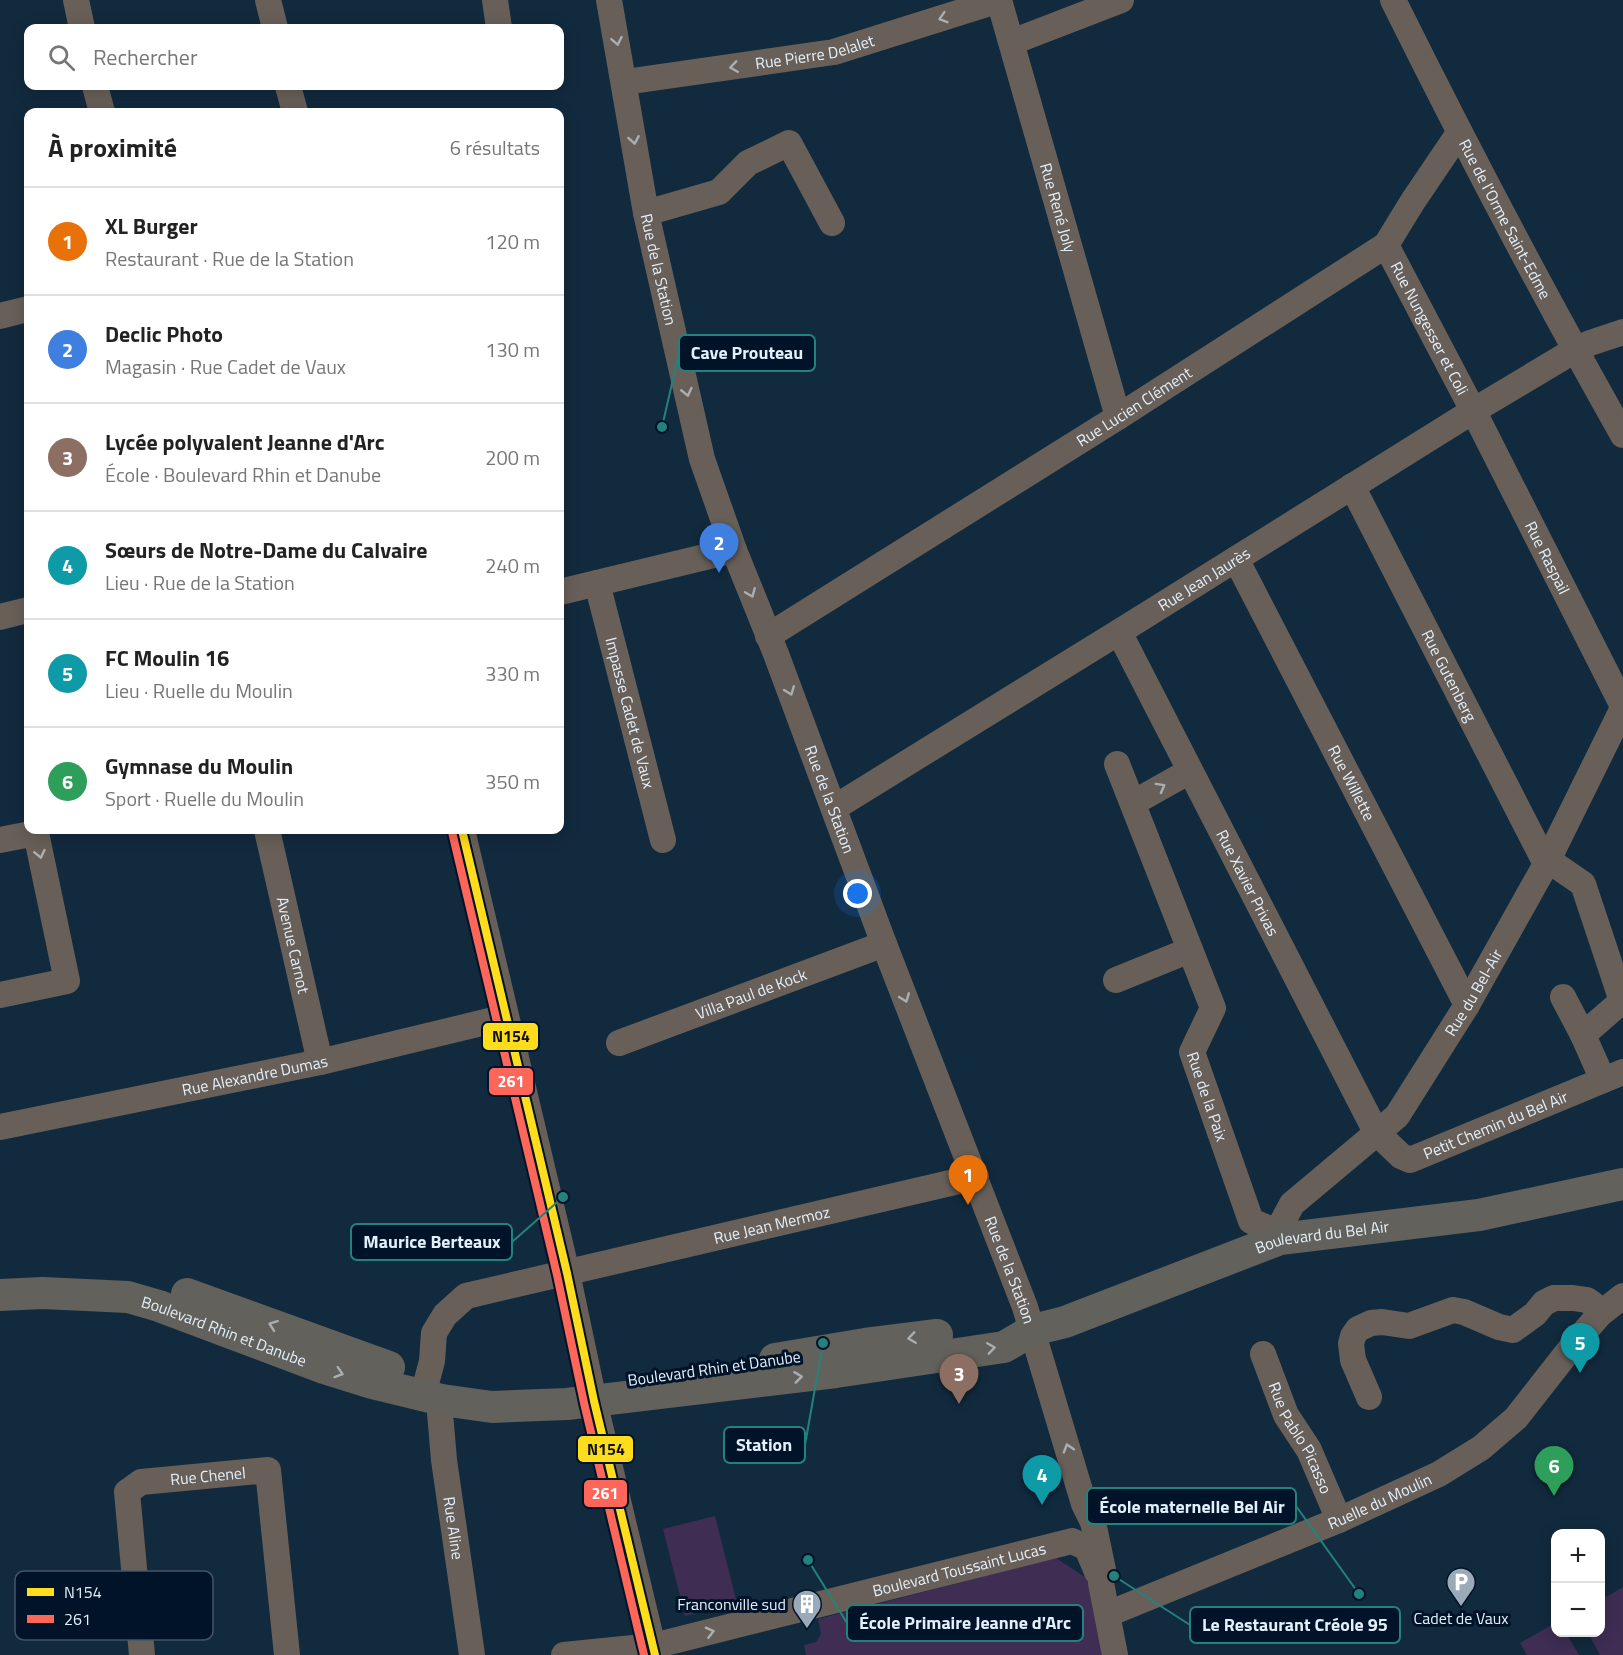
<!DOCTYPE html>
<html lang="fr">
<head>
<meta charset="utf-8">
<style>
	body { margin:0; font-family:"Titillium Web",sans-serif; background:#f6f6f6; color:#222 }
	.controls { position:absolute; right:18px; bottom:18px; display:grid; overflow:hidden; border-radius:12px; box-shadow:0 3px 15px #0003 }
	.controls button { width:54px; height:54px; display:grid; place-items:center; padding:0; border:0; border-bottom:2px solid #e0e0e0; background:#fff; color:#222; font:30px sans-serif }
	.you { position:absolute; left:858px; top:894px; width:21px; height:21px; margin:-15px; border:4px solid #fff; border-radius:50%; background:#1a73e8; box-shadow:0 0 0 9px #1a73e833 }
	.badge { display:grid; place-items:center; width:39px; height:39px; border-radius:50%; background:#2563eb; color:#fff; font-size:20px; font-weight:700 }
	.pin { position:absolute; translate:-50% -50px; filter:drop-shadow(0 2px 3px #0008) }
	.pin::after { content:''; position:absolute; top:32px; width:21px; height:18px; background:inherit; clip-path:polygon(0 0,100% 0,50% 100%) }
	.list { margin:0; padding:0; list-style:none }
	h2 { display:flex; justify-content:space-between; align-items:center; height:78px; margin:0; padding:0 24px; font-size:26px }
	h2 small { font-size:20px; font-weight:400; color:#767676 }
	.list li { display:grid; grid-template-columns:39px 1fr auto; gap:18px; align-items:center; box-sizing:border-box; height:108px; padding:0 24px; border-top:2px solid #e0e0e0 }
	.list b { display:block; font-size:22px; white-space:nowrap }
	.list p { margin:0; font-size:20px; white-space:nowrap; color:#767676 }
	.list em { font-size:20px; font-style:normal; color:#767676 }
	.icon { flex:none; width:33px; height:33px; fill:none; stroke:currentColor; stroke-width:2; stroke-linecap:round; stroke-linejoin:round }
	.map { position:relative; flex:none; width:1623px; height:1655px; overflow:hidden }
	.search { position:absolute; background:#fff; box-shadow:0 3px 15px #0003; left:24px; top:24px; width:540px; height:66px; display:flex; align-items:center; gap:15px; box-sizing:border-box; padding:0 21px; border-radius:12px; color:#767676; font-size:22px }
	.panel { position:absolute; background:#fff; box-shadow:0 3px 15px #0003; left:24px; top:108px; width:540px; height:726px; border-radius:12px }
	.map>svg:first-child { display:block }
	.green { fill:#3f2d54 }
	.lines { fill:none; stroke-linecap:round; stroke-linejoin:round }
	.minor { stroke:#686058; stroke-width:26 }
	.major { stroke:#62615b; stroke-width:32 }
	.bus-1-casing { stroke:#001328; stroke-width:12 }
	.bus-2-casing { stroke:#001328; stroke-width:12 }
	.bus-1 { stroke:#ffdc1c; stroke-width:8 }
	.bus-2 { stroke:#ff665a; stroke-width:8 }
	.oneway { stroke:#acafb2 }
	.oneway2 { stroke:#a9afb3 }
	.labels { text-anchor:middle; stroke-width:6; stroke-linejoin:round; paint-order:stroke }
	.street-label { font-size:16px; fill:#e3effb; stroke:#001328 }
	.poi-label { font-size:16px; fill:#e3effb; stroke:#001328; text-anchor:end }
	.key { fill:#001328; stroke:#445567; stroke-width:1.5 }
	.key-label { font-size:16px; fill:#e3effb }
	.leader { fill:none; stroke:#24827c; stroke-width:2 }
	.callout-dot { fill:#24827c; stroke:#001328; stroke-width:2 }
	.callout { fill:#001328; stroke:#24827c; stroke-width:2 }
	.callout-label { font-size:18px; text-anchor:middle; font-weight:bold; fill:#e3effb }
	.line-badge { stroke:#001328; stroke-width:2 }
	.badge-label { font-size:16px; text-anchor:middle; font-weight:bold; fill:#fff }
	.pale-badge-label { font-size:16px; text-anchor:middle; font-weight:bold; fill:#111 }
</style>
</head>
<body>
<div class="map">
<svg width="1623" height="1655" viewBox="0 0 1623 1655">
	<rect width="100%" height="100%" fill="#122a3e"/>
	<path class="green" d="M715,1516L737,1603L685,1616L663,1529Z
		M1056,1558L1088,1579L1103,1655H806L804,1645L816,1642L821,1634L818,1619Z
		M1623,1587V1655H1600L1588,1633L1600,1632L1601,1600Z
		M1555,1623L1556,1632L1566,1633L1579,1655H1527L1520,1643Z"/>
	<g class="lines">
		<g class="minor">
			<path d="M76,0L82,28"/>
			<path d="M268,0L275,28"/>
			<path d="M495,0L499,28"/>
			<path id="s1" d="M609,0L646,213L702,459L734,550L776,654L884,944L1025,1307L1084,1504L1093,1522L1103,1570L1101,1583L1115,1655"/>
			<path id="s2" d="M999,0L1118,417"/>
			<path id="s3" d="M1393,0C1466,147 1542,292 1623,435"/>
			<path d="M1012,42L1121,0"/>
			<path id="s4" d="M625,82L834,52L999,0"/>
			<path d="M95,86L102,112"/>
			<path d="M288,86L295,112"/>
			<path d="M646,213L719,192L748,163L789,143L832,223"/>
			<path id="s5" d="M1386,245L1477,418L1623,706"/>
			<path d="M0,316L28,309"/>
			<path id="s6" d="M1352,486L1546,864"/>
			<path id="s7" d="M1236,559L1467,1005"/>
			<path id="s8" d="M597,583L663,840"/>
			<path d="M560,592L734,550"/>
			<path d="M0,617L28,610"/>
			<path id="s9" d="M1119,632L1376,1132L1401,1156L1410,1160L1623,1072"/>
			<path id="s10" d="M768,636L1118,417L1386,245L1413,201L1459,133"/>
			<path id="s11" d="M1117,764L1213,1008L1192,1052L1251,1221L1277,1232"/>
			<path d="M1133,803L1190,771"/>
			<path id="s12" d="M834,808L1119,632L1473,411L1575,350L1590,343L1623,332"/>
			<path id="s13" d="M267,830L320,1062"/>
			<path d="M462,830L567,1273L594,1401L655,1655"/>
			<path d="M0,840L36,833L67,981L0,995"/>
			<path d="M1548,860L1583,884L1622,1001L1583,1035L1603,1080"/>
			<path d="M1116,980L1190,950"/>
			<path d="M1563,997L1583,1035"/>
			<path id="s14" d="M619,1043L884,944"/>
			<path id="s15" d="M0,1127L320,1062L506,1017"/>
			<path id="s16" d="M1277,1232L1292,1204L1397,1116L1467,1005L1546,864L1623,708"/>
			<path id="s17" d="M1263,1354L1286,1415L1309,1450L1339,1520"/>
			<path id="s18" d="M427,1380L432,1361L434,1333L445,1315L466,1296L976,1177"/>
			<path d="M1369,1397L1353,1360L1351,1344L1353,1336L1358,1329L1371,1323L1382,1322L1409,1326L1453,1310L1464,1312L1499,1327L1513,1330L1535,1314L1544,1303L1554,1298H1573L1587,1300L1594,1305L1600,1314L1623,1296"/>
			<path id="s19" d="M442,1400L440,1413L444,1460L472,1655"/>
			<path id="s20" d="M1108,1614L1339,1520L1439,1474L1481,1448L1516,1418L1574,1344L1600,1314"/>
			<path id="s21" d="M142,1655L127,1492L141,1482L268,1470L287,1655"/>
			<path id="s22" d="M564,1655L653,1646L1072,1541L1087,1548L1097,1572"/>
		</g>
		<g class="major">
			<path d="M187,1294L389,1367"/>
			<path id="s23" d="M0,1295L43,1293L128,1297L159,1306L324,1368L372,1383L442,1400L492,1407L567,1404L836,1372L1004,1347L1033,1330L1065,1322L1280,1239L1479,1215L1623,1184"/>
			<path d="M775,1359L865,1344L937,1335"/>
		</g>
		<g class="bus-1-casing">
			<path id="bus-1" d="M462,830L567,1273L594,1401L655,1655"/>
		</g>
		<g class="bus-2-casing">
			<path id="bus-2" d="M452,832L557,1275L584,1403L644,1655"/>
		</g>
		<use href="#bus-1" class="bus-1"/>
		<use href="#bus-2" class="bus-2"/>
	</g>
	<defs><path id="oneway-chevron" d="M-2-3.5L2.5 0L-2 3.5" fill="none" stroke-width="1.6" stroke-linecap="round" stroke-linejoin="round" transform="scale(1.5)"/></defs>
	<g class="oneway">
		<use href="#oneway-chevron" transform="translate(943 18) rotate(163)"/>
		<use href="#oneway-chevron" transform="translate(617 41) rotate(79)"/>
		<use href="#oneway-chevron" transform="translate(734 67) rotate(172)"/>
		<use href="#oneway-chevron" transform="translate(634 140) rotate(80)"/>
		<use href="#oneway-chevron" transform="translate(687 392) rotate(77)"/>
		<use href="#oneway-chevron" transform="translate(751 593) rotate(68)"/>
		<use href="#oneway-chevron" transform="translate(790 691) rotate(69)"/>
		<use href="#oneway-chevron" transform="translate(1161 787) rotate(-29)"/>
		<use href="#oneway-chevron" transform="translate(40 854) rotate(78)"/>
		<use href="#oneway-chevron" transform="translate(905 998) rotate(69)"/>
		<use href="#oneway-chevron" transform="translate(1068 1448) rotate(-107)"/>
		<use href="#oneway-chevron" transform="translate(710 1632) rotate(-14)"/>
	</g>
	<g class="oneway2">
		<use href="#oneway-chevron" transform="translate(273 1325) rotate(-160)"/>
		<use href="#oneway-chevron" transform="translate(912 1338) rotate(172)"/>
		<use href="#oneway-chevron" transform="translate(991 1348) rotate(-8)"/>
		<use href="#oneway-chevron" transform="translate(339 1373) rotate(18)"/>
		<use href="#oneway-chevron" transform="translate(798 1377) rotate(-7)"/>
	</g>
	<defs>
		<g id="parking-pin" transform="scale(1.5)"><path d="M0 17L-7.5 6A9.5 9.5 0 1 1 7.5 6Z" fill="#9aaab9" stroke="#001328"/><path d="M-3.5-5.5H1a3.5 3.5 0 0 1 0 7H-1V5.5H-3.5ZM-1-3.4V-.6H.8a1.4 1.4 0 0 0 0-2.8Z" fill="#fff"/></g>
		<g id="building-pin" transform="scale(1.5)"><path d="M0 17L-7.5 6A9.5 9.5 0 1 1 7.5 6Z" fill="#9aaab9" stroke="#001328"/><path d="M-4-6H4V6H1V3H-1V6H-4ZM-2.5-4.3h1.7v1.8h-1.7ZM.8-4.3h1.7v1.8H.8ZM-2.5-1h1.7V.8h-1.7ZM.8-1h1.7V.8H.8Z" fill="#fff"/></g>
	</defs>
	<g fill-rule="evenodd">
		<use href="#parking-pin" x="1461" y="1582"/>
		<use href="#building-pin" x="807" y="1604"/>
	</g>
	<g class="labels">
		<g class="street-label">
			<text dy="6" stroke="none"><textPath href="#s4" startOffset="192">Rue Pierre Delalet</textPath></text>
			<text dy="6" stroke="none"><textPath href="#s2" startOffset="216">Rue René Joly</textPath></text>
			<text dy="6" stroke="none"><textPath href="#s3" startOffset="246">Rue de l'Orme Saint-Edme</textPath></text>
			<text dy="6" stroke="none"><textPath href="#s1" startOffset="274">Rue de la Station</textPath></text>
			<text dy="6" stroke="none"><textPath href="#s5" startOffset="94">Rue Nungesser et Coli</textPath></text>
			<text dy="6" stroke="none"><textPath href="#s10" startOffset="432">Rue Lucien Clément</textPath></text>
			<text dy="6" stroke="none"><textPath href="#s5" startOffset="352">Rue Raspail</textPath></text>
			<text dy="6" stroke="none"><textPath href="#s12" startOffset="435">Rue Jean Jaurès</textPath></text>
			<text dy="6" stroke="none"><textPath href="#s6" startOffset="213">Rue Gutenberg</textPath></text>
			<text dy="6" stroke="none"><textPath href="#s8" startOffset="134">Impasse Cadet de Vaux</textPath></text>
			<text dy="6" stroke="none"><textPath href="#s7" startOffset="252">Rue Willette</textPath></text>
			<text dy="6" stroke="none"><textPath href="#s1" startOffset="832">Rue de la Station</textPath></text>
			<text dy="6" stroke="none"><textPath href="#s9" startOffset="282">Rue Xavier Privas</textPath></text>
			<text dy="6" stroke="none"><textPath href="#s13" startOffset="118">Avenue Carnot</textPath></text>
			<text dy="6" stroke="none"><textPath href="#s16" startOffset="314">Rue du Bel-Air</textPath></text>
			<text dy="6" stroke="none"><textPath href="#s14" startOffset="141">Villa Paul de Kock</textPath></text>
			<text dy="6" stroke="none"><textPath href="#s15" startOffset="260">Rue Alexandre Dumas</textPath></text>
			<text dy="6" stroke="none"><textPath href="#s11" startOffset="358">Rue de la Paix</textPath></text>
			<text dy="6" stroke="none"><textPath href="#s9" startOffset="699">Petit Chemin du Bel Air</textPath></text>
			<text dy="6" stroke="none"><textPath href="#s18" startOffset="411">Rue Jean Mermoz</textPath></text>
			<text dy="6" stroke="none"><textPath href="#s23" startOffset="1364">Boulevard du Bel Air</textPath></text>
			<text dy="6" stroke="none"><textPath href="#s1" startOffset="1336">Rue de la Station</textPath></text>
			<text dy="6" stroke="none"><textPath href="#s23" startOffset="230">Boulevard Rhin et Danube</textPath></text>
			<text transform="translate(714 1368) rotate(-8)" y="6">Boulevard Rhin et Danube</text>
			<text dy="6" stroke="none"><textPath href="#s17" startOffset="92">Rue Pablo Picasso</textPath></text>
			<text dy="6" stroke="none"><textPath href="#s21" startOffset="248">Rue Chenel</textPath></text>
			<text dy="6" stroke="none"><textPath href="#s20" startOffset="294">Ruelle du Moulin</textPath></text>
			<text dy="6" stroke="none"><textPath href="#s19" startOffset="129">Rue Aline</textPath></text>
			<text dy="6" stroke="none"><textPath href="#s22" startOffset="405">Boulevard Toussaint Lucas</textPath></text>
		</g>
		<g class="poi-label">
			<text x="786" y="1610">Franconville sud</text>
			<text x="1461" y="1624" text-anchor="middle">Cadet de Vaux</text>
		</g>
	</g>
	<rect x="15" y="1571" width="198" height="69" rx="9" class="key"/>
	<rect x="27" y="1588" width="27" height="8" fill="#ffdc1c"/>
	<rect x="27" y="1615" width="27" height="8" fill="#ff665a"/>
	<g class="key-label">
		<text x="64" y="1598">N154</text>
		<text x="64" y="1625">261</text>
	</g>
	<path class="leader" d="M662 427L679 353M563 1197L512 1242M823 1343L805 1445M1359 1594L1296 1506M808 1560L847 1623M1114 1576L1190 1625"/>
	<g class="callout-dot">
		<circle cx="662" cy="427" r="6"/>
		<circle cx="563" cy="1197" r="6"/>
		<circle cx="823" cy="1343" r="6"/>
		<circle cx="1359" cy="1594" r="6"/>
		<circle cx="808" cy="1560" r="6"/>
		<circle cx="1114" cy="1576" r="6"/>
	</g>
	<g class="callout">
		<rect x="679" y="335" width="136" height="36" rx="6"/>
		<rect x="351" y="1224" width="161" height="36" rx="6"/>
		<rect x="724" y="1427" width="81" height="36" rx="6"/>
		<rect x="1087" y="1488" width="209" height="36" rx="6"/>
		<rect x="847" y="1605" width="236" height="36" rx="6"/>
		<rect x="1190" y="1607" width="210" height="36" rx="6"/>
	</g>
	<g class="callout-label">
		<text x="747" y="359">Cave Prouteau</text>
		<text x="432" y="1248">Maurice Berteaux</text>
		<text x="764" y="1451">Station</text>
		<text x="1192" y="1513">École maternelle Bel Air</text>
		<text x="965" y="1629">École Primaire Jeanne d'Arc</text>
		<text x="1295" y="1631">Le Restaurant Créole 95</text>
	</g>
	<g class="line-badge">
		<rect x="482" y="1022" width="57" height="29" rx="6" fill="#ffdc1c"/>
		<rect x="488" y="1067" width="46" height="29" rx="6" fill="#ff665a"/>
		<rect x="577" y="1435" width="57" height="28" rx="6" fill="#ffdc1c"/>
		<rect x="583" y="1479" width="45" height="29" rx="6" fill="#ff665a"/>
	</g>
	<g class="badge-label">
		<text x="511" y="1087">261</text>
		<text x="605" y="1499">261</text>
	</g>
	<g class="pale-badge-label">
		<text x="511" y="1042">N154</text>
		<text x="606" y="1455">N154</text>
	</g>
</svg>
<div class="controls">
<button>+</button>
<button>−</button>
</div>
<div class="you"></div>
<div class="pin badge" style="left:968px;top:1205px;background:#e8710a">1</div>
<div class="pin badge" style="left:719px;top:573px;background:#3f7fe0">2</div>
<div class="pin badge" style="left:959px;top:1404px;background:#8d6e63">3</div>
<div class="pin badge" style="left:1042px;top:1505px;background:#0f9aa8">4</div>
<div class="pin badge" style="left:1580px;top:1373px;background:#0f9aa8">5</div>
<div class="pin badge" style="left:1554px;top:1496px;background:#2e9e5b">6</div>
<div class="search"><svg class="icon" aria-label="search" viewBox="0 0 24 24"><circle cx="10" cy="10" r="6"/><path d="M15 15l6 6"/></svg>Rechercher</div>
<section class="panel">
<h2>À proximité<small>6 résultats</small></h2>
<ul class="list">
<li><span class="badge" style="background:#e8710a">1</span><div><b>XL Burger</b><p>Restaurant · Rue de la Station</p></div><em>120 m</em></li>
<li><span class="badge" style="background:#3f7fe0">2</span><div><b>Declic Photo</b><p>Magasin · Rue Cadet de Vaux</p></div><em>130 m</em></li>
<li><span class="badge" style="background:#8d6e63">3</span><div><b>Lycée polyvalent Jeanne d'Arc</b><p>École · Boulevard Rhin et Danube</p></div><em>200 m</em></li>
<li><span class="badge" style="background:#0f9aa8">4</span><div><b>Sœurs de Notre-Dame du Calvaire</b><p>Lieu · Rue de la Station</p></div><em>240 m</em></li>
<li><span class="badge" style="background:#0f9aa8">5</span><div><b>FC Moulin 16</b><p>Lieu · Ruelle du Moulin</p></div><em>330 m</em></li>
<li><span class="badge" style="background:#2e9e5b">6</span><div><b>Gymnase du Moulin</b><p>Sport · Ruelle du Moulin</p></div><em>350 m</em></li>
</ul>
</section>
</div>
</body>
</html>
